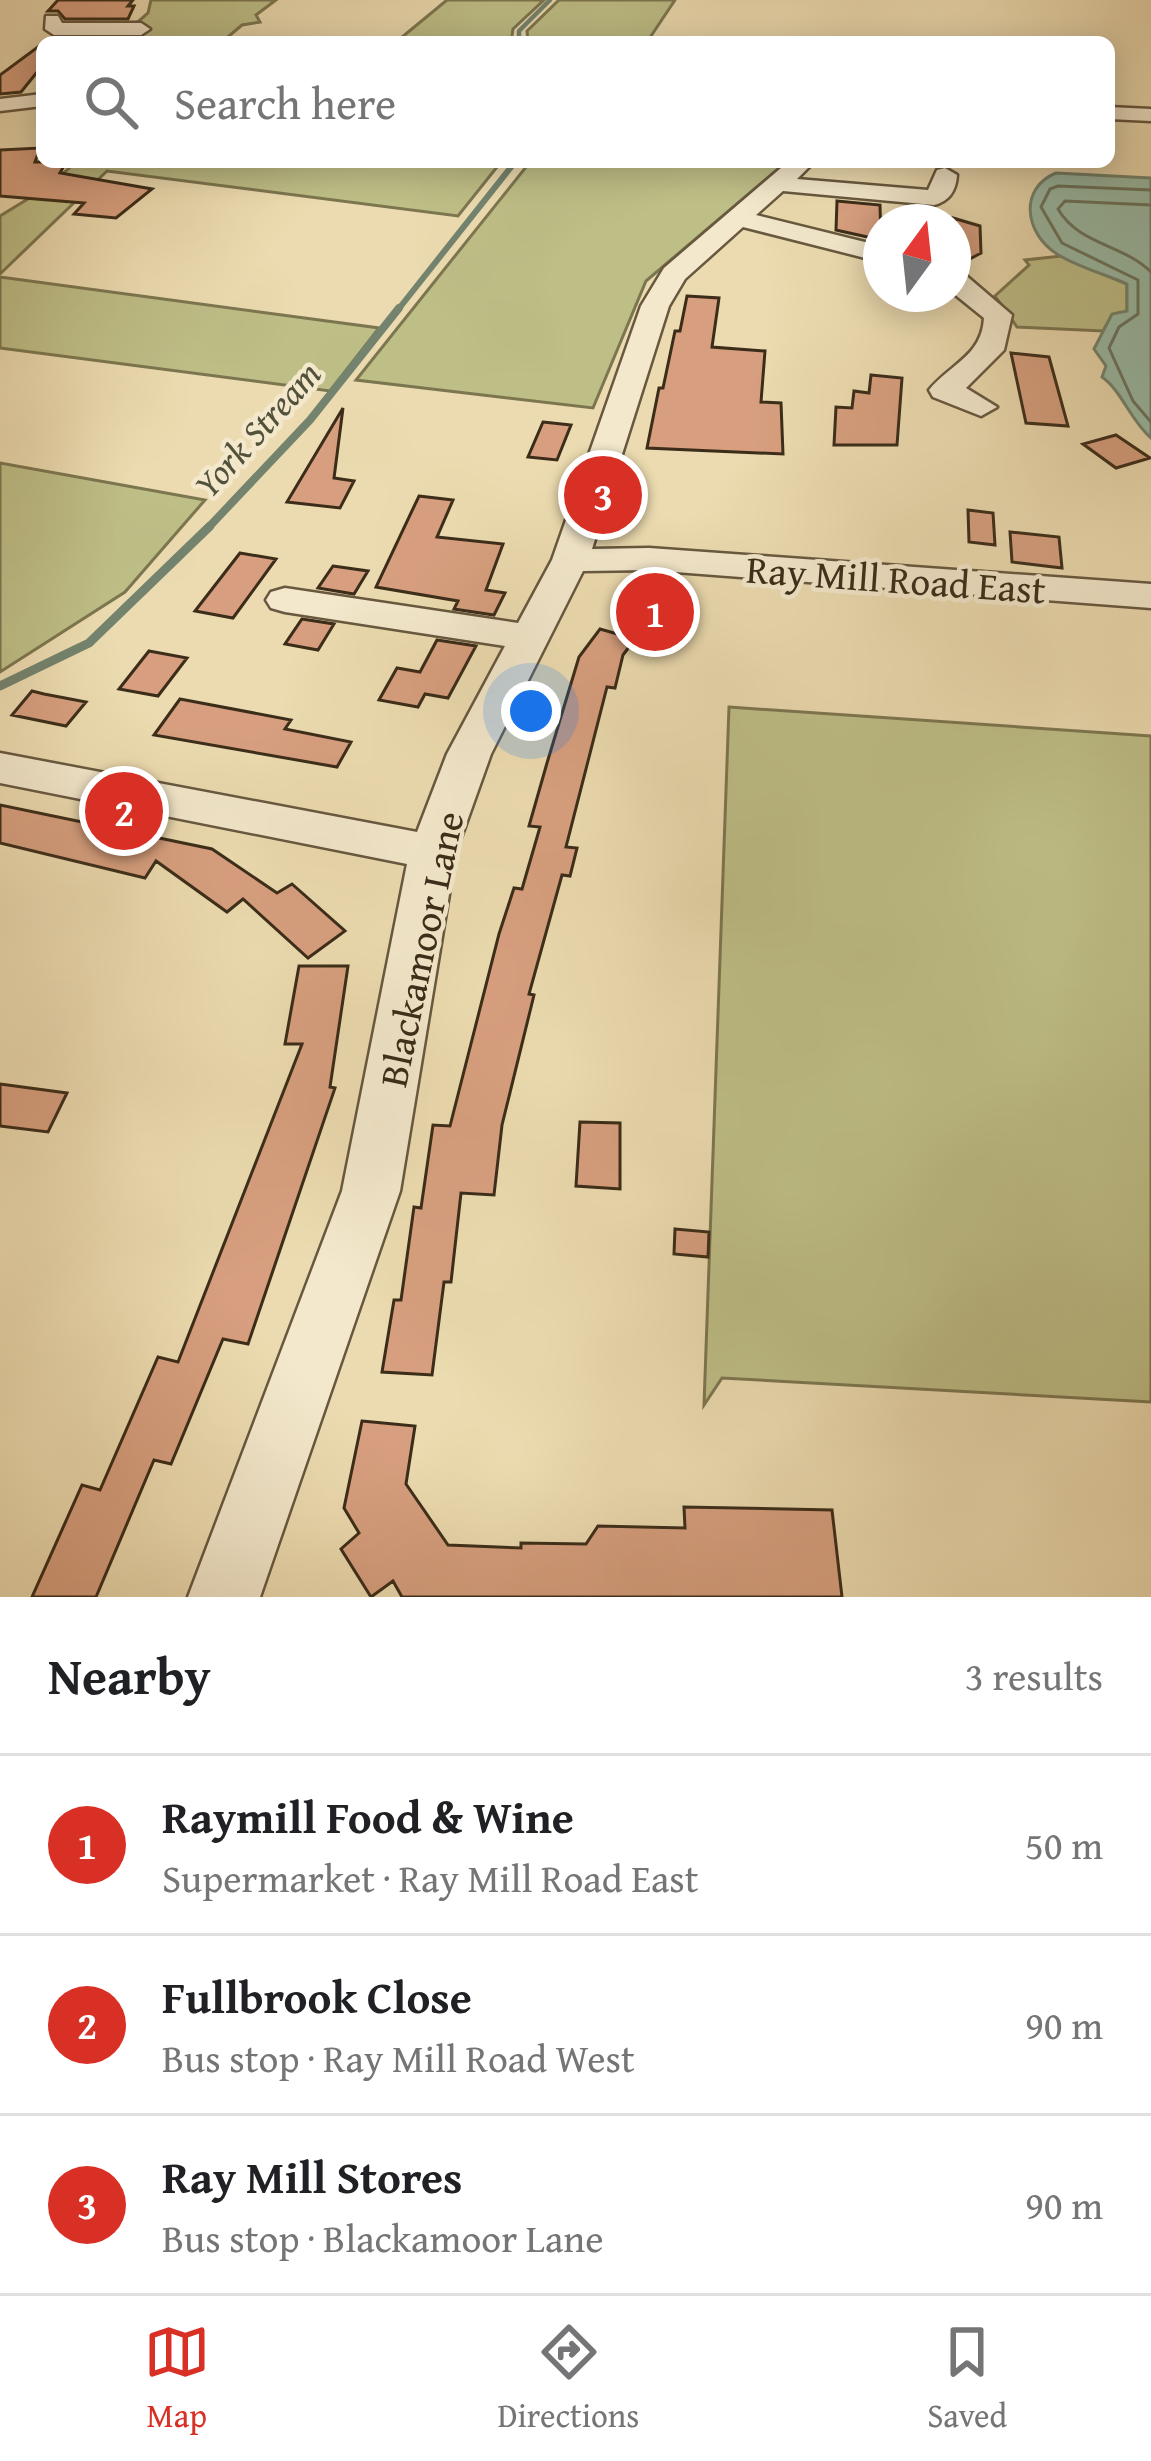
<!DOCTYPE html>
<html lang="en">
<head>
<meta charset="utf-8">
<style>
	body { margin:0; font-family:"Gentium Book Plus",serif; background:#f2f2f2; color:#202124 }
	.compass { position:absolute; left:863px; top:204px; width:108px; height:108px; border-radius:50%; background:#fff; box-shadow:0 6px 30px #0003; rotate:15deg }
	.you { position:absolute; left:531px; top:711px; width:42px; height:42px; margin:-30px; border:9px solid #fff; border-radius:50%; background:#1a73e8; box-shadow:0 0 0 18px #1a73e833 }
	.badge { display:grid; place-items:center; width:78px; height:78px; border-radius:50%; background:#d93025; color:#fff; font-size:39px; font-weight:700 }
	.pin { position:absolute; translate:-50% -50%; border:6px solid #fff; box-shadow:0 3px 12px #0006 }
	.list { margin:0; padding:0; list-style:none }
	h2 { display:flex; justify-content:space-between; align-items:center; height:156px; margin:0; padding:0 48px; font-size:51px }
	h2 small { font-size:39px; font-weight:400; color:#757577 }
	.list li { display:grid; grid-template-columns:78px 1fr auto; gap:36px; align-items:center; box-sizing:border-box; height:180px; padding:0 48px; border-top:3px solid #e0e0e0 }
	.list b { display:block; font-size:45px; white-space:nowrap }
	.list p { margin:0; font-size:39px; white-space:nowrap; color:#757577 }
	.list em { font-size:39px; font-style:normal; color:#757577 }
	.icon { flex:none; width:66px; height:66px; fill:none; stroke:currentColor; stroke-width:2; stroke-linecap:round; stroke-linejoin:round }
	.map { position:relative; flex:none; width:1151px; height:1597px; overflow:hidden }
	.search { position:absolute; background:#fff; box-shadow:0 6px 30px #0003; left:36px; right:36px; top:36px; height:132px; display:flex; align-items:center; gap:30px; box-sizing:border-box; padding:0 42px; border-radius:18px; color:#757577; font-size:45px }
	.sheet { height:696px; background:#fff }
	nav { display:flex; justify-content:space-around; align-items:center; box-sizing:border-box; height:168px; border-top:3px solid #e0e0e0; background:#fff; font-size:33px; color:#757577 }
	nav a { display:grid; justify-items:center; gap:6px }
	nav .on { color:#d93025 }
	.map>svg:first-child { display:block }
	.green { fill:#bebe87; stroke:#7c7650; stroke-width:3 }
	.water { fill:#99bca7; stroke:#73836e; stroke-width:3 }
	.lines { fill:none; stroke-linecap:round; stroke-linejoin:round }
	.shore { stroke:#6a7460; stroke-width:3 }
	.stream-far3 { stroke:#73836e; stroke-width:4.5 }
	.stream-far2 { stroke:#73836e; stroke-width:6 }
	.stream-far1 { stroke:#73836e; stroke-width:8 }
	.stream { stroke:#73836e; stroke-width:9 }
	.building { fill:#d79f7f; stroke:#3b2d19; stroke-width:3 }
	.minor-casing { stroke:#67583f; stroke-width:5 }
	.minor { fill:#f3e8cc; fill-rule:evenodd }
	.labels { text-anchor:middle; stroke-width:9; stroke-linejoin:round; paint-order:stroke }
	.far-water-label { font-size:36px; font-style:italic; fill:#52513c; stroke:#f3e8cc }
	.street-label { font-size:39px; fill:#3b2d19; stroke:#f3e8cc }
</style>
</head>
<body>
<div class="map">
<svg width="1151" height="1597" viewBox="0 0 1151 1597">
	<rect width="100%" height="100%" fill="#ecdbb0"/>
	<filter id="stains"><feTurbulence type="fractalNoise" baseFrequency=".00167" numOctaves="4"/><feColorMatrix values="0 0 0 0 .2 0 0 0 0 .09 0 0 0 0 .02 0 0 0 .5 -.17"/></filter>
	<radialGradient id="worn" r=".72"><stop offset=".6" stop-color="#630" stop-opacity="0"/><stop offset="1" stop-color="#630" stop-opacity=".3"/></radialGradient>
	<path class="green" d="M151,0H276L256,15L260,22L242,25L222,42H141V35L132,27L148,13Z
		M447,0H544L513,29L511,42H396Z
		M559,0H675L647,42H528L527,31Z
		M76,162H501L458,216L107,171L0,274V216L49,186Z
		M530,162H786L646,281L593,408L356,380Z
		M1061,256L1127,284V312L1112,315L1103,331L1017,327L995,296L1029,265L1025,260Z
		M0,277L379,328L330,391L0,348Z
		M0,463L205,500L125,592L0,672Z
		M729,707L1151,736V1402L722,1378L704,1405Z"/>
	<path class="water" d="M1056,173L1151,178V438C1130,420 1122,391 1102,377L1106,366L1094,349L1112,314L1127,311V284C1105,274 1077,267 1057,254C1024,233 1019,188 1056,173Z"/>
	<g class="lines">
		<path class="shore" d="M1151,190L1058,186L1050,189L1041,207L1062,243L1138,280V314L1119,327L1109,348L1133,401L1151,422
			M1151,205L1065,201L1058,209C1079,245 1123,244 1151,272"/>
		<path class="stream-far3" d="M519,42V31L550,0"/>
		<path class="stream-far2" d="M397,311L515,162"/>
		<path class="stream-far1" d="M207,529L310,420L399,308"/>
		<path class="stream" d="M0,686L89,643L210,526"/>
	</g>
	<path class="building" d="M58,0H133L128,6H134L128,19H65L58,11H48Z
		M42,44V66L21,92L0,94V75Z
		M40,148L35,162H66L60,173L152,189L116,218L74,214L84,203L0,196V150Z
		M837,201L880,205L881,240L836,230Z
		M953,218L980,226L981,253L968,260L953,257Z
		M687,296L719,298L712,347L765,351L761,402L781,403L783,454L647,448L659,388H663L675,331H680Z
		M1011,353L1049,357L1068,426L1026,423Z
		M871,375L902,378L897,445H834L836,407L852,408L854,391L869,393Z
		M343,408L334,478L354,481L340,508L287,502Z
		M543,422L571,425L557,460L528,457Z
		M1116,435L1150,458L1116,468L1083,444Z
		M419,496L453,500L437,537L503,544L486,590L505,593L494,615L454,609L458,601L376,587Z
		M968,510L993,513L995,545L969,542Z
		M1010,532L1059,537L1062,568L1012,562Z
		M240,553L276,559L233,618L195,611Z
		M333,566L368,571L354,594L318,588Z
		M302,619L334,624L318,650L285,644Z
		M600,629L635,639L623,655L615,688L607,687L566,847L577,848L570,876L562,875L529,994L534,995L502,1125L494,1195L461,1193L451,1282H444L432,1375L382,1372L394,1300H401L414,1207L421,1208L433,1125L450,1126L499,934L514,888L522,889L540,827L529,826L547,763L579,657Z
		M437,640L476,646L448,698L425,694L418,707L379,700L397,668L420,672Z
		M149,651L187,658L158,696L119,689Z
		M32,691L44,694L86,702L66,726L12,715Z
		M180,699L291,720L285,729L351,742L337,767L154,735Z
		M0,805L212,849L277,893L292,884L345,931L308,958L243,899L227,912L156,861L145,878L0,843Z
		M299,966H348L330,1087L335,1088L248,1344L223,1339L171,1464L154,1460L96,1597H32L82,1485L100,1490L158,1357L178,1362L302,1044H285Z
		M0,1084L67,1093L48,1132L0,1126Z
		M580,1122L620,1123V1189L576,1186Z
		M675,1229L709,1232L708,1257L674,1254Z
		M362,1421L415,1426L406,1484L448,1545L521,1548V1543L586,1544L598,1526L685,1528L684,1507L832,1510L842,1597H402L393,1581L371,1597L341,1549L359,1533L344,1508Z"/>
	<g class="lines">
		<g class="minor-casing">
			<path id="minor" d="M46,16H58L62,23H141L150,29L141,35H54L45,29Z
				M42,94V106L0,111V99Z
				M1109,107L1151,109V121L1109,119Z
				M788,162H814L797,179L928,190L937,170L945,168L957,175C956,190 950,201 934,205L783,191L756,215L881,246V262L743,227L685,279L669,306L592,549L649,548L1151,584V608L649,570L583,571L491,754L456,852L400,1191L260,1597H188L342,1191L407,864L0,783V753L417,832L447,754L505,646L285,612L271,608L266,600L271,592L285,588L518,623L552,560L641,306L664,268Z
				M953,271L963,273L1012,315L1004,350L966,388L997,407L981,416L933,397L929,390C950,364 982,356 984,318L953,293Z"/>
		</g>
		<use href="#minor" class="minor"/>
	</g>
	<g class="labels">
		<g class="far-water-label">
			<text transform="translate(257 429) rotate(-48)" y="13">York Stream</text>
		</g>
		<g class="street-label">
			<text transform="translate(896 579) rotate(4)" y="14">Ray Mill Road East</text>
			<text transform="translate(421 949) rotate(-78)" y="14">Blackamoor Lane</text>
		</g>
	</g>
	<rect width="100%" height="100%" filter="url(#stains)"/>
	<rect width="100%" height="100%" fill="url(#worn)"/>
</svg>
<svg class="compass" viewBox="-18 -18 36 36"><path d="M0-13l5 13h-10z" fill="#e53935"/><path d="M0 13l5-13h-10z" fill="#757577"/></svg>
<div class="you"></div>
<div class="pin badge" style="left:655px;top:612px">1</div>
<div class="pin badge" style="left:124px;top:811px">2</div>
<div class="pin badge" style="left:603px;top:495px">3</div>
<div class="search"><svg class="icon" aria-label="search" viewBox="0 0 24 24"><circle cx="10" cy="10" r="6"/><path d="M15 15l6 6"/></svg>Search here</div>
</div>
<section class="sheet">
<h2>Nearby<small>3 results</small></h2>
<ul class="list">
<li><span class="badge">1</span><div><b>Raymill Food &amp; Wine</b><p>Supermarket · Ray Mill Road East</p></div><em>50 m</em></li>
<li><span class="badge">2</span><div><b>Fullbrook Close</b><p>Bus stop · Ray Mill Road West</p></div><em>90 m</em></li>
<li><span class="badge">3</span><div><b>Ray Mill Stores</b><p>Bus stop · Blackamoor Lane</p></div><em>90 m</em></li>
</ul>
</section>
<nav>
<a class="on"><svg class="icon" aria-label="map" viewBox="0 0 24 24"><path d="M3 6l6-2 6 2 6-2v14l-6 2-6-2-6 2zM9 4v14M15 6v14"/></svg>Map</a>
<a><svg class="icon" aria-label="directions" viewBox="0 0 24 24"><path d="M12 3l9 9-9 9-9-9zM9 14v-3h6M13 9l2 2-2 2"/></svg>Directions</a>
<a><svg class="icon" aria-label="saved" viewBox="0 0 24 24"><path d="M7 4h10v16l-5-4-5 4z"/></svg>Saved</a>
</nav>
</body>
</html>
